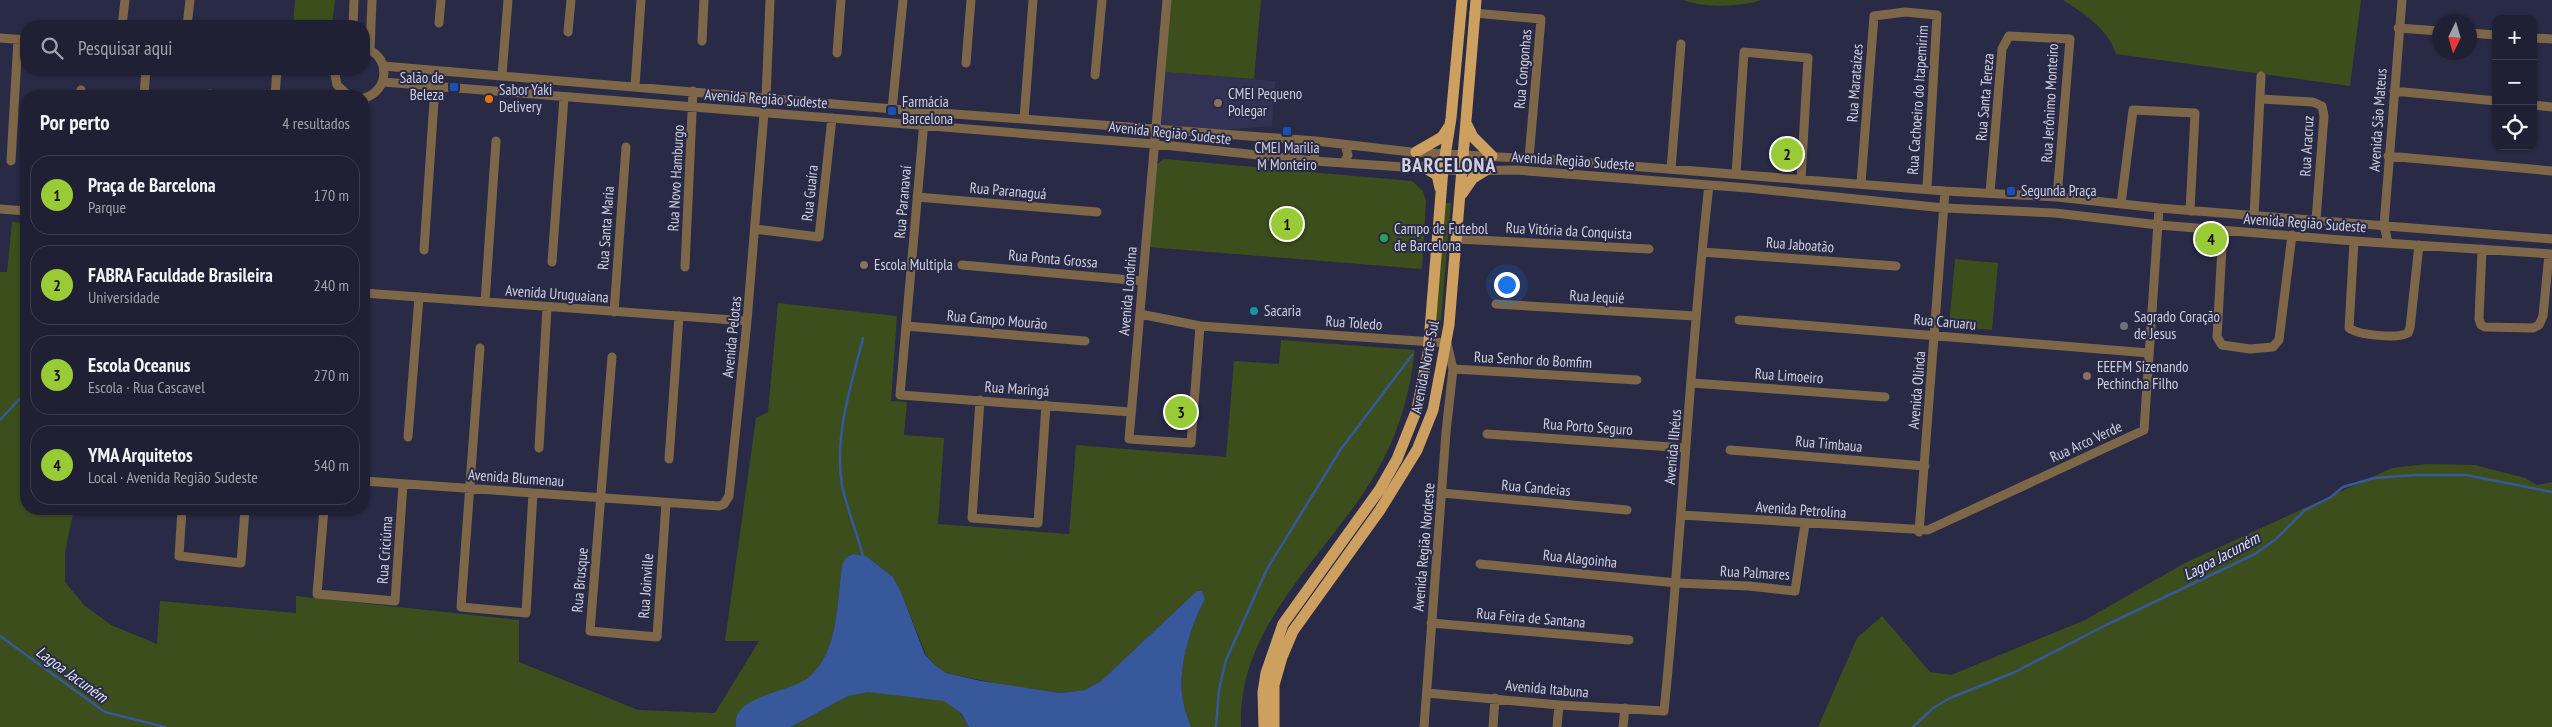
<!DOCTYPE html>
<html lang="pt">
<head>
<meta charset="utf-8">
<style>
	body { margin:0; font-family:"PT Sans Narrow",sans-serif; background:#2c2d40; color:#f1f3f6 }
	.controls { position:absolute; right:15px; top:15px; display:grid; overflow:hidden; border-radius:10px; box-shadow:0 1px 4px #0004 }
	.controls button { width:45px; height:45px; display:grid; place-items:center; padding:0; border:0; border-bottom:1px solid #3c3e4f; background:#1f2034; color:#f1f3f6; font:25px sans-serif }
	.compass { position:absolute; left:2432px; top:15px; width:45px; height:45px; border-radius:50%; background:#1f2034; box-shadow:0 1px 4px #0004; rotate:185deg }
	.you { position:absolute; left:1506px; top:284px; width:18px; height:18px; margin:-12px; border:4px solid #fff; border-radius:50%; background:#1a73e8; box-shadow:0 0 0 8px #1a73e833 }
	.badge { display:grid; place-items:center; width:32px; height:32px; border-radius:50%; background:#99cb36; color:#111; font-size:16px; font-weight:700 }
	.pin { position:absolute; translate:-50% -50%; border:2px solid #fff; box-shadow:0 1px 5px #0006 }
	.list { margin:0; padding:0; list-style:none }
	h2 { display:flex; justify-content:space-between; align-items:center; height:65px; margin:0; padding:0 20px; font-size:21px }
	h2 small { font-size:16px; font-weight:400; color:#a1a3ac }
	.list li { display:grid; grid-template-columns:32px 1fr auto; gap:15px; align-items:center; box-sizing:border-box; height:80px; margin:0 10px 10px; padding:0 10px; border:1px solid #3c3e4f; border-radius:20px }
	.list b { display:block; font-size:19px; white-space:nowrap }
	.list p { margin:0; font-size:16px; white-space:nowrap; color:#a1a3ac }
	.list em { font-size:16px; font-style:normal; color:#a1a3ac }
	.icon { flex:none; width:28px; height:28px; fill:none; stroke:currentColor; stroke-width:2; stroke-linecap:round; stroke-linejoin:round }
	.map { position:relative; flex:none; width:2552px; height:727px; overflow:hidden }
	.search { position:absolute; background:#1f2034; box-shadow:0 1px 4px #0004; left:20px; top:20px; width:350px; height:55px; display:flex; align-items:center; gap:12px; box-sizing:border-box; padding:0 18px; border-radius:20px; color:#a1a3ac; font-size:19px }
	.panel { position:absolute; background:#1f2034; box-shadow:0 1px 4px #0004; left:20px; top:90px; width:350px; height:425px; border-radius:20px }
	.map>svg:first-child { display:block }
	.built { fill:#323254 }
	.green { fill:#3d4e1d }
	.water { fill:#37589b }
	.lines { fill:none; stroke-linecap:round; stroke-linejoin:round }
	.stream { stroke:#37589b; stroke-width:2.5 }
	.minor { stroke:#7e6749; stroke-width:9 }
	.major { stroke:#cea060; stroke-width:11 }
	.transit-dot { fill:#1a4fb4; stroke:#292a45; stroke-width:2 }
	.food-dot { fill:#e8710a; stroke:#292a45; stroke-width:2 }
	.education-dot { fill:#8d6e63; stroke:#292a45; stroke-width:2 }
	.leisure-dot { fill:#2e9e5b; stroke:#292a45; stroke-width:2 }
	.culture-dot { fill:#0f9aa8; stroke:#292a45; stroke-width:2 }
	.worship-dot { fill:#6b7280; stroke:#292a45; stroke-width:2 }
	.labels { text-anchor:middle; stroke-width:4; stroke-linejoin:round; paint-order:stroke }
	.street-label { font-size:15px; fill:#cfd0e2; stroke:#292a45 }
	.poi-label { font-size:15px; fill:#cfd0e2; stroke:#292a45; text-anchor:start }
	.water-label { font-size:16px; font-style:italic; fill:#dae4f8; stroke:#292a45 }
	.district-label { font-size:20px; font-weight:bold; letter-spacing:1px; fill:#cfd0e2; stroke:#292a45 }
</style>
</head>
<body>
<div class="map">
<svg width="2552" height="727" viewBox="0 0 2552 727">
	<rect width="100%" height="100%" fill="#292a45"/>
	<path class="built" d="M1165,72L1275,81L1272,126L1219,130L1161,125Z"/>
	<path class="green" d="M295,0H335L332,26H293Z
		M1171,0H1261L1254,79L1165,72Z
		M1683,0H1761C1744,7 1701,8 1683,0Z
		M2063,0H2361L2350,86L2116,54C2108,29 2085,14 2063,0Z
		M1164,159L1412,181L1423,191L1426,201L1422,269L1148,247L1156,165Z
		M1445,203H1451L1440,332L1437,335L1435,333Z
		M12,222L26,223V509H74L65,552V582L84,605L111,625L157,644L160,601L296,613V596L519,620V662L638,710L715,713L759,641H725L756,418L768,412L778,303L897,316L891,401L907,402L904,435L944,438L938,524L1069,534L1076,445L1226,457L1234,361L1279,364L1281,340L1415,350C1410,394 1398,435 1376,473C1328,555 1237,624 1241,727H1191C1187,716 1183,705 1182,693C1179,663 1191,625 1205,599L1184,603L1101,681L1085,690L1060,693L1004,685L946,673L936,666L926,655L901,592L893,577L866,556L842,565C837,601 839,651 809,677C790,694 730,696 736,727H0V272H7Z
		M1955,259L1998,263L1992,330L1949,326Z
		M2427,464L2475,465L2525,478L2537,485L2552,482V727H1818L1857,638L1882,616L1930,672L1951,675L2085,620L2185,563L2392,468Z
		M861,692C878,690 935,695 949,703C959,709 963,717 969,727H791L848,696Z"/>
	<path class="water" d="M853,554L866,556L893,577L901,592L925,655L936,666L946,673L981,681L1060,693L1085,690L1101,681L1184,603L1197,591H1202L1205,599C1191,625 1179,664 1182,693C1183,705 1187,716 1191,727H969L961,713L944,701L868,692L848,696L791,727H736C730,695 789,694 809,677C839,651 837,601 842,565L846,558Z"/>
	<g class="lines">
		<path class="stream" d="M0,420L26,392
			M863,556C857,532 847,510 842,485C834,435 851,386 863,338
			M0,636L105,712L165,727
			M1216,727L1219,689L1226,660L1267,569L1341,449L1412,355
			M1913,727L1933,708L1950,698L2015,672L2106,625L2255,554L2276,539L2305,510L2331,497L2343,487L2374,478L2414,475H2466L2552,492"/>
		<path class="minor" d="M1167,0L1129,439L1191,443L1200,326
			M1474,13L1541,19L1529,158
			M439,23L441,0
			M122,26L125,0
			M187,26L190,0
			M353,26L354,0
			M2398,28L2440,31
			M568,32L571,0
			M2470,33L2496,35
			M0,38L26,40
			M2533,38L2552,39
			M702,41L704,0
			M364,48C391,55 390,91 364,98
			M370,50L372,0
			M837,53L841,0
			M966,63L971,0
			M383,66L941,113L1316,141L1411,152L1555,160L1945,191L2057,197L2159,208L2552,239
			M334,69L337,85L349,96
			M502,75L508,0
			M1095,75L1102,0
			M383,82L1154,144L1314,161L1463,171L1516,170L1748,188L1944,208L2055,213L2159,225L2354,241L2552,254
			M635,86L641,0
			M2394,91L2496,101
			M81,96V90
			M144,96L146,69
			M209,96L210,94
			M275,96L277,69
			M766,97L770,0
			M2260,99L2313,102L2322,106L2324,116L2316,220
			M2533,105L2552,107
			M892,109L903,0
			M364,110L365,98
			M936,114L928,115L924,121L900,395L1131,412
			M1024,119L1033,0
			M2388,156L2552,171
			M11,161L18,39
			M1314,161L1316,141
			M1344,163L1348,155L1345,145
			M1671,169L1681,44
			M1736,174L1744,52L1808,58L1801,180
			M1861,183L1874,16L1905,12L1937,15L1927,188
			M1990,193L2002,49L2009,36L2070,39L2057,197
			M917,197L1097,212
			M2121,204L2133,110L2195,113L2190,211
			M0,209L26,211
			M2254,216L2261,76
			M755,229L819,237L832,118
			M2223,230L2217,337L2222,345L2250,349L2273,347L2279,340L2292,235
			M1457,239L1649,249
			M2354,241L2349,328C2358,335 2398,339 2408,333L2410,328L2419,245
			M2388,243L2384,225L2402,0
			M2482,249L2479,319L2481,325L2485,327L2533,328L2539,325L2543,316L2549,254
			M424,250L435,86
			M1702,252L1896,266
			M552,262L564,97
			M962,265L1142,281
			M685,267L693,91
			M364,293L747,321
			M485,302L496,141
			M1496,304L1695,316
			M614,312L626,147
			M1140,314L1200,326L1447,343L1453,369L1446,432L1424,727
			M1739,320L2149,353
			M906,326L1085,341
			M480,348L461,607L526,613L533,493
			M612,357L590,631L657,637L666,503
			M1453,369L1637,380
			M1692,383L1885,397
			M980,400L972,518L1038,523L1046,405
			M1487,434L1686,448
			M408,437L419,297
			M539,448L547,307
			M1730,450L1925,466
			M669,459L679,316
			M364,481L719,506L724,504L729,496L747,321L764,113
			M1442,493L1627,510
			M182,509L179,556L241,563L245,509
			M324,509L317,594L395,601L403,484
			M1681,515L1928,530L2144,430L2159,208
			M1919,532L1945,191
			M1480,564L1677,583L1749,586L1795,591L1805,524
			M1431,623L1629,640
			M1427,693L1559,705L1664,711C1682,536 1689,360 1709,185
			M1493,727L1495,698
			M1557,727L1559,705
			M1623,727L1625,708"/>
		<path class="major" d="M1467,125L1473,137L1492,156
			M1416,152L1442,137L1448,128
			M1424,167L1437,175L1440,188
			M1462,194L1473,178L1486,170
			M1264,727L1263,692L1266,673L1283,624L1380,489L1397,459L1417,409L1428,354L1443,169L1451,118L1462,0
			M1274,727V685L1282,657L1293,631L1380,510L1417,450L1433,410L1449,325L1476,0"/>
	</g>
	<g class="transit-dot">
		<rect x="449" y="82" width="10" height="10" rx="2.5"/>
		<rect x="887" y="106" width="10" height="10" rx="2.5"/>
		<rect x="1282" y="126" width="10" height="10" rx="2.5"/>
		<rect x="2006" y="186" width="10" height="10" rx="2.5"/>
	</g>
	<circle class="food-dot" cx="489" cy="99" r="5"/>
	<g class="education-dot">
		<circle cx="1218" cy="103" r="5"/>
		<circle cx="864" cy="265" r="5"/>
		<circle cx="2087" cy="376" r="5"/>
	</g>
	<circle class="leisure-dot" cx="1384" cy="238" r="5"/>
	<circle class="culture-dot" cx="1254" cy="311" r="5"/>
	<circle class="worship-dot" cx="2124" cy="326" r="5"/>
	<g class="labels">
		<g class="street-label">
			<text transform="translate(1523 69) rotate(-85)" y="5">Rua Congonhas</text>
			<text transform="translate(1855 83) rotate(-86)" y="5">Rua Marataízes</text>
			<text transform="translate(1985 97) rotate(-85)" y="5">Rua Santa Tereza</text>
			<text transform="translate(766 99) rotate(4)" y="5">Avenida Região Sudeste</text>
			<text transform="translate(1918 100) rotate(-86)" y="5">Rua Cachoeiro do Itapemirim</text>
			<text transform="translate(2050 103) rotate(-87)" y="5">Rua Jerônimo Monteiro</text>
			<text transform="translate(2378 120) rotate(-86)" y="5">Avenida São Mateus</text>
			<text transform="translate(1170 133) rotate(6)" y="5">Avenida Região Sudeste</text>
			<text transform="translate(2307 146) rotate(-87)" y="5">Rua Aracruz</text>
			<text transform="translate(1573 161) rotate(4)" y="5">Avenida Região Sudeste</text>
			<text transform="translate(676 178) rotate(-87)" y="5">Rua Novo Hamburgo</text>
			<text transform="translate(1008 191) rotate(5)" y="5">Rua Paranaguá</text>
			<text transform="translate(810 193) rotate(-84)" y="5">Rua Guaíra</text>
			<text transform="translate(903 202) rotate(-85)" y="5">Rua Paranavaí</text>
			<text transform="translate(2305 223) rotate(4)" y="5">Avenida Região Sudeste</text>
			<text transform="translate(606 228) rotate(-86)" y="5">Rua Santa Maria</text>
			<text transform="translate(1569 231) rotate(3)" y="5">Rua Vitória da Conquista</text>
			<text transform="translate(1800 245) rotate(4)" y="5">Rua Jaboatão</text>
			<text transform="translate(1053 259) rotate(5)" y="5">Rua Ponta Grossa</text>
			<text transform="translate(1128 291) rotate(-85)" y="5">Avenida Londrina</text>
			<text transform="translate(557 294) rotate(4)" y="5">Avenida Uruguaiana</text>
			<text transform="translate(1597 297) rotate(3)" y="5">Rua Jequié</text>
			<text transform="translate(997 320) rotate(5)" y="5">Rua Campo Mourão</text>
			<text transform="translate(1945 322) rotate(5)" y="5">Rua Caruaru</text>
			<text transform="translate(1354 323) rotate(4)" y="5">Rua Toledo</text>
			<text transform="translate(732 337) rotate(-84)" y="5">Avenida Pelotas</text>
			<text transform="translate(1533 360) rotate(3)" y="5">Rua Senhor do Bomfim</text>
			<text transform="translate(1425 367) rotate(-79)" y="5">Avenida Norte-Sul</text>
			<text transform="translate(1789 376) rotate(4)" y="5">Rua Limoeiro</text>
			<text transform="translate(1017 389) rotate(4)" y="5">Rua Maringá</text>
			<text transform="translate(1917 390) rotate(-85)" y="5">Avenida Olinda</text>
			<text transform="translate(1588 427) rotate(4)" y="5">Rua Porto Seguro</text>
			<text transform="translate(2086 442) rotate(-25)" y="5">Rua Arco Verde</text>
			<text transform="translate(1829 444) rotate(5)" y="5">Rua Timbaua</text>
			<text transform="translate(1673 447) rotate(-85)" y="5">Avenida Ilhéus</text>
			<text transform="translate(516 478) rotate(4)" y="5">Avenida Blumenau</text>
			<text transform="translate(1536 488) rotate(5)" y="5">Rua Candeias</text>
			<text transform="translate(1801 510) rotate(4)" y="5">Avenida Petrolina</text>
			<text transform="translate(1424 547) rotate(-85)" y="5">Avenida Região Nordeste</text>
			<text transform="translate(385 550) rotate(-86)" y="5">Rua Criciúma</text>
			<text transform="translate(1580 559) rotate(6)" y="5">Rua Alagoinha</text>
			<text transform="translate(1755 573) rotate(3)" y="5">Rua Palmares</text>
			<text transform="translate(580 580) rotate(-85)" y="5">Rua Brusque</text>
			<text transform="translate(646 586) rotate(-86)" y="5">Rua Joinville</text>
			<text transform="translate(1531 618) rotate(5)" y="5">Rua Feira de Santana</text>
			<text transform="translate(1547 689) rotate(5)" y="5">Avenida Itabuna</text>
		</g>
		<g class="poi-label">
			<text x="444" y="83" text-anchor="end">Salão de<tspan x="444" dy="17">Beleza</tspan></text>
			<text x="499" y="95">Sabor Yaki<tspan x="499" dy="17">Delivery</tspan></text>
			<text x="1228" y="99">CMEI Pequeno<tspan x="1228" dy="17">Polegar</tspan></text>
			<text x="902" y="107">Farmácia<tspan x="902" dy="17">Barcelona</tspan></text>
			<text x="1287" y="153" text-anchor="middle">CMEI Marilia<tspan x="1287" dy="17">M Monteiro</tspan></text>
			<text x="2021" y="196">Segunda Praça</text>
			<text x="1394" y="234">Campo de Futebol<tspan x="1394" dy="17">de Barcelona</tspan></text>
			<text x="874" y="270">Escola Multipla</text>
			<text x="1264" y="316">Sacaria</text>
			<text x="2134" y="322">Sagrado Coração<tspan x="2134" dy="17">de Jesus</tspan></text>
			<text x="2097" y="372">EEEFM Sizenando<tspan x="2097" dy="17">Pechincha Filho</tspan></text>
		</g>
		<g class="water-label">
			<text transform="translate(2221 556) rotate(-28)" y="6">Lagoa Jacuném</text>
			<text transform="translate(72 674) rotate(36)" y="6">Lagoa Jacuném</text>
		</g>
		<g class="district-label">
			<text x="1449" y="172">BARCELONA</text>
		</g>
	</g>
</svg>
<div class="controls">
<button>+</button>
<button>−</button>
<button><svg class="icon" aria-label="locate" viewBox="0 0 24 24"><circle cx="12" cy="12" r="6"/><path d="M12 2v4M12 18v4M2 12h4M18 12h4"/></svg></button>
</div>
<svg class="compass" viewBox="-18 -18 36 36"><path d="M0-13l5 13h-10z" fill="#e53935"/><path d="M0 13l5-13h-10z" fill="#a1a3ac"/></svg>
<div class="you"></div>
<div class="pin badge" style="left:1287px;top:224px">1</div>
<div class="pin badge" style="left:1787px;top:154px">2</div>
<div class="pin badge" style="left:1181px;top:412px">3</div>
<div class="pin badge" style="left:2211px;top:239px">4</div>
<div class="search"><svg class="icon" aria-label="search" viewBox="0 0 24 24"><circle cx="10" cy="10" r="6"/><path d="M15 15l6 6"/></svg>Pesquisar aqui</div>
<section class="panel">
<h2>Por perto<small>4 resultados</small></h2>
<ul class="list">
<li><span class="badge">1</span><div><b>Praça de Barcelona</b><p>Parque</p></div><em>170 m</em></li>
<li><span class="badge">2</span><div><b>FABRA Faculdade Brasileira</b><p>Universidade</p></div><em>240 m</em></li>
<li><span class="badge">3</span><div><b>Escola Oceanus</b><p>Escola · Rua Cascavel</p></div><em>270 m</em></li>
<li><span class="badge">4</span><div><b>YMA Arquitetos</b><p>Local · Avenida Região Sudeste</p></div><em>540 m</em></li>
</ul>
</section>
</div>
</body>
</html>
